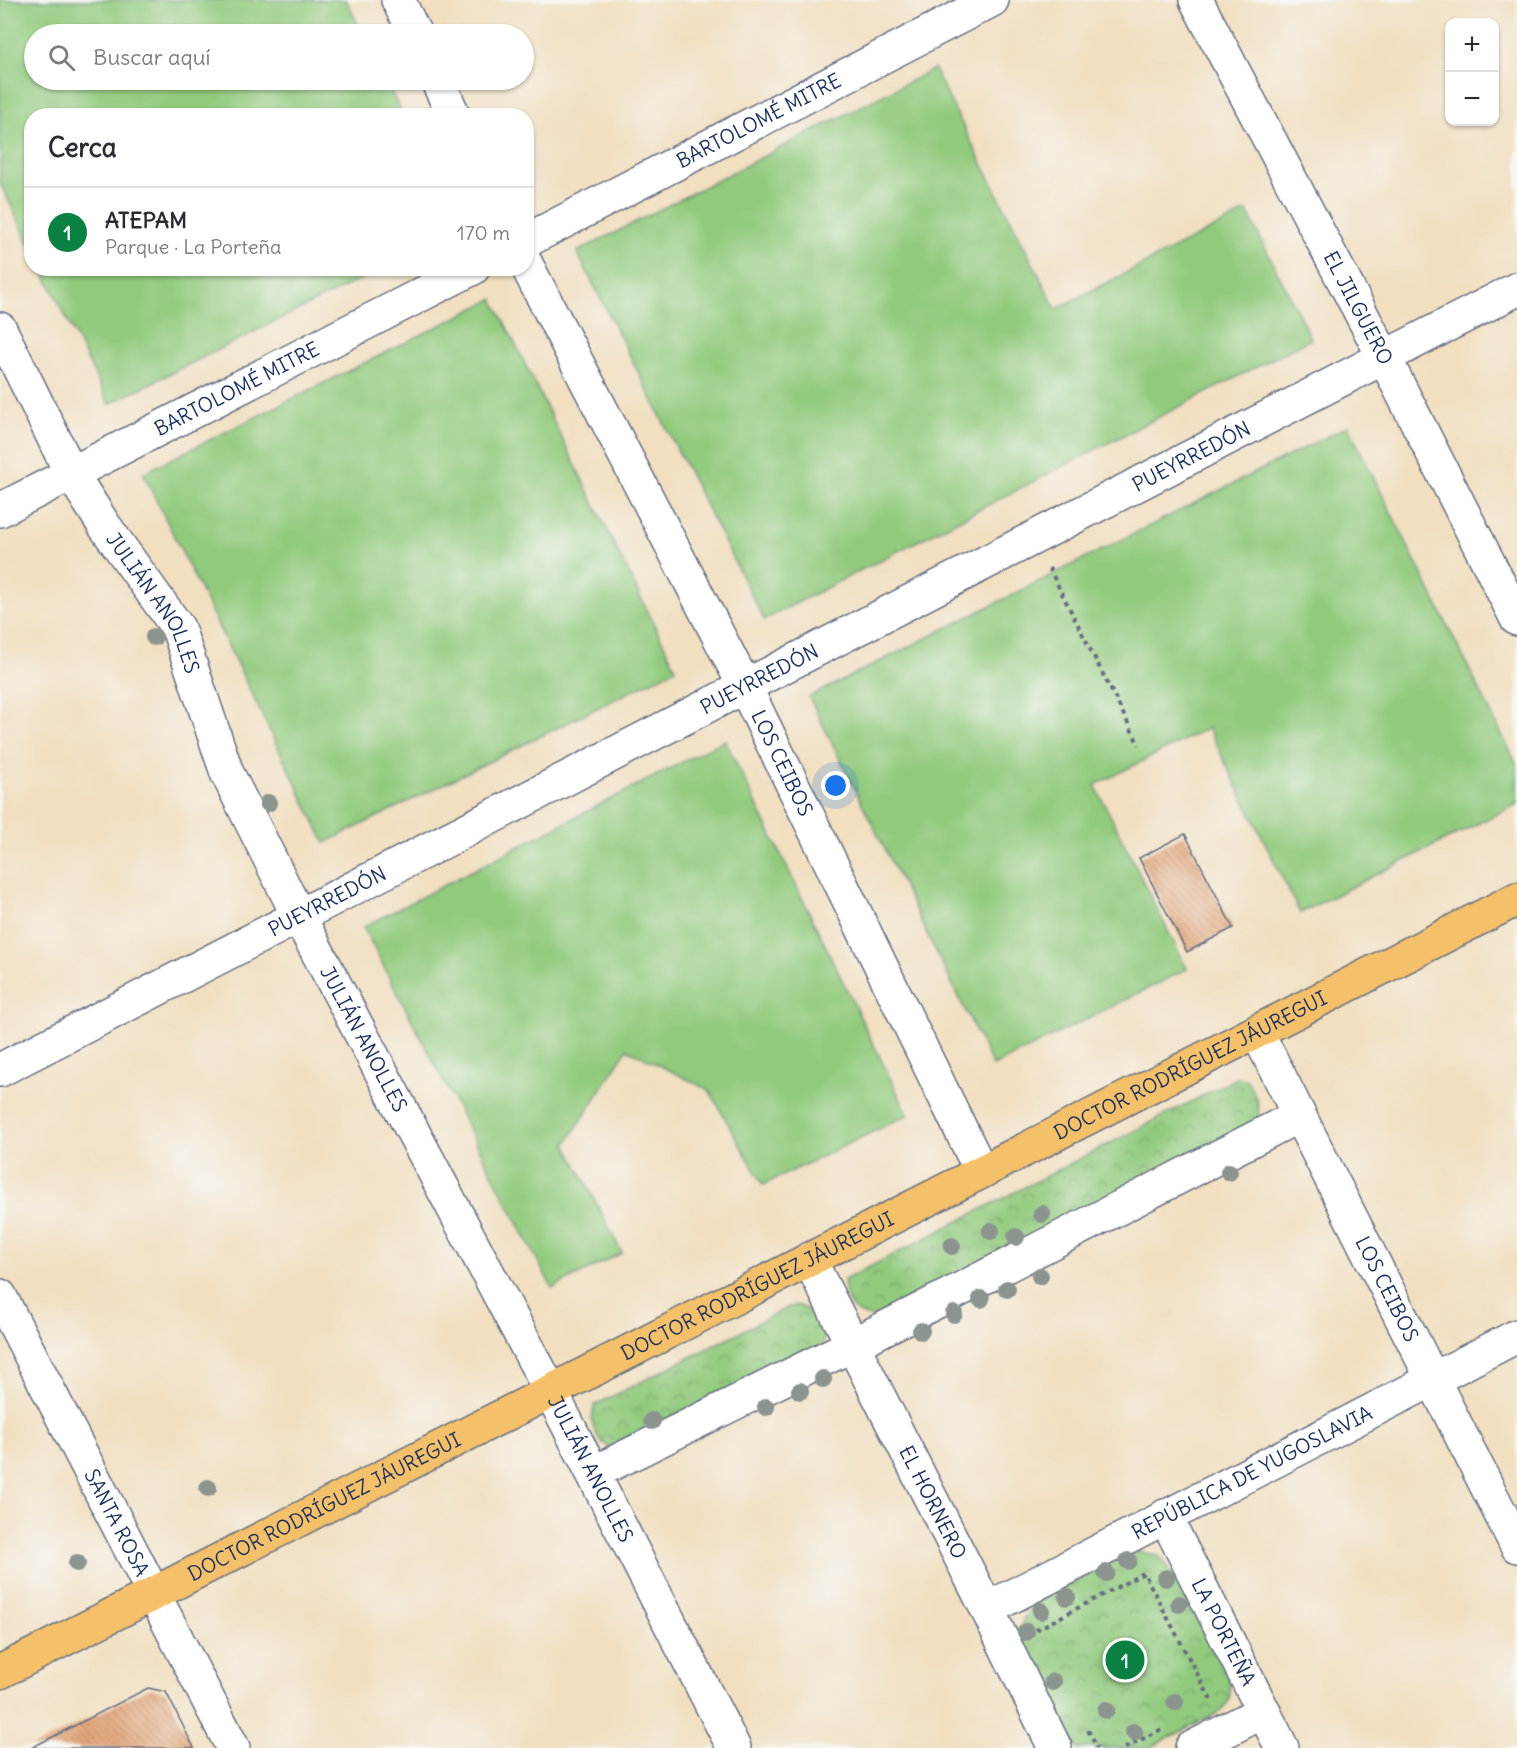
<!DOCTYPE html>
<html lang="es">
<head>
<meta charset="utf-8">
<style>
	body { margin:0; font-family:Delius,sans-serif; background:#f2f2f3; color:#2b2b33 }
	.controls { position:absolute; right:18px; top:18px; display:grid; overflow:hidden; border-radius:12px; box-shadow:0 2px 4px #0004 }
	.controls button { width:54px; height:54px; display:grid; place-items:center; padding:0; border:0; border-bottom:2px solid #e1e1e2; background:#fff; color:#2b2b33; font:30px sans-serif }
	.you { position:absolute; left:836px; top:786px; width:21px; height:21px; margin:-15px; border:4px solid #fff; border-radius:50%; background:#1a73e8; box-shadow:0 0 0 9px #1a73e833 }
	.badge { display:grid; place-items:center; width:39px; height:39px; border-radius:50%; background:#0b8043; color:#fff; font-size:20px; font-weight:700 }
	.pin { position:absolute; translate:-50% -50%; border:3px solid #fff; box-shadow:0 2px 6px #0006 }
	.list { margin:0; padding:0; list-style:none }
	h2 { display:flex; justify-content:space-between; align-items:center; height:78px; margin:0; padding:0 24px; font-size:26px }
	h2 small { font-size:20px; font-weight:400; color:#7c7c81 }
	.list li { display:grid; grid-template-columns:39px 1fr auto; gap:18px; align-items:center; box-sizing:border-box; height:90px; padding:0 24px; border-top:2px solid #e1e1e2 }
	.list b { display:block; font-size:22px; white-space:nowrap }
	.list p { margin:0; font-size:20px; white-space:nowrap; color:#7c7c81 }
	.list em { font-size:20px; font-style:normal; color:#7c7c81 }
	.icon { flex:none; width:33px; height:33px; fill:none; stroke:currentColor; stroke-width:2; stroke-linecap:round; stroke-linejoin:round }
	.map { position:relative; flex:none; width:1517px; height:1748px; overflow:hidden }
	.search { position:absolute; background:#fff; box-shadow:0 2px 4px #0004; left:24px; top:24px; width:510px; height:66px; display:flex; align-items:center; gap:15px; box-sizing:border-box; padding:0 21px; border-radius:33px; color:#7c7c81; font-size:22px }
	.panel { position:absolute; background:#fff; box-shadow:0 2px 4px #0004; left:24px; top:108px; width:510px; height:168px; border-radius:24px }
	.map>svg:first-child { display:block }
	.green { fill:#91ca7d; stroke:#567c6e; stroke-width:1.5 }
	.park { fill:url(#park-crowns); stroke:#567c6e; stroke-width:1.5 }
	.building { fill:url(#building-back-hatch) }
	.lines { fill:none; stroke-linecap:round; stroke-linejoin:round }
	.street-casing { stroke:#666d80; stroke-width:36 }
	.primary-casing { stroke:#666d80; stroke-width:36 }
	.path { stroke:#666d80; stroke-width:4; stroke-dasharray:4.5 4.5; stroke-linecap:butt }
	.street { stroke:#fff; stroke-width:33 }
	.primary { stroke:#f4c16a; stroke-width:33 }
	.tree { fill:#8b948e }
	.labels { text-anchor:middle; stroke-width:4.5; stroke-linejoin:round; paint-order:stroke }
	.street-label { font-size:20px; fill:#1b2f5e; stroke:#f6f6f2 }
</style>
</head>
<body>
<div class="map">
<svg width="1517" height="1748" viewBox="0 0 1517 1748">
	<defs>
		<pattern id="park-crowns" width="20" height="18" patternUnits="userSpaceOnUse" patternTransform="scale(1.5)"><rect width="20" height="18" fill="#91ca7d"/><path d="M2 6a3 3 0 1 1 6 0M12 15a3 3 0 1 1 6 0" fill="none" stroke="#76a46a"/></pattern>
		<pattern id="building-back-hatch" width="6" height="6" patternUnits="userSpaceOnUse" patternTransform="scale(1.5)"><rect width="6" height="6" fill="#e29e6d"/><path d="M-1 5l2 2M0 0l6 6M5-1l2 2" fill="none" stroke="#b6815d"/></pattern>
	</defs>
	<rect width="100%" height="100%" fill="#f6f6f2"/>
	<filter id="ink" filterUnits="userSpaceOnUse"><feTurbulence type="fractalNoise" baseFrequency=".0167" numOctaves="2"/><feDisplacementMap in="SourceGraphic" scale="12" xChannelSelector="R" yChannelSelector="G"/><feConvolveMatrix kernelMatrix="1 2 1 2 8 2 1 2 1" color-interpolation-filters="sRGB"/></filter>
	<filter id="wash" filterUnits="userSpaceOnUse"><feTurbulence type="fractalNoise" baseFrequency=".008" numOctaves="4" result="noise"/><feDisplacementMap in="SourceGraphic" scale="24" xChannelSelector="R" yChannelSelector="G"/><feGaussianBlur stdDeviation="1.35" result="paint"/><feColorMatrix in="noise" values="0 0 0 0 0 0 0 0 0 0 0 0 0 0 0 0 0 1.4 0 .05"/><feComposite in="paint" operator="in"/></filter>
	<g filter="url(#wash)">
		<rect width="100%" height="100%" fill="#f1dfc0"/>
		<path class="green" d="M0,0H346L363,34H34V80H385L403,115L32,116L31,247L0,183Z
			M934,69L1056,309L1247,211L1311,339L764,620L577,252Z
			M42,269H381L109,404Z
			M493,299L676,669L325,843L143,473Z
			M1348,426L1517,765V804L1300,913L1208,728L1095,785L1187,969L993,1066L809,697Z
			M725,740L908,1115L763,1185L709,1090L627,1049L566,1144L622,1253L552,1288L363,927Z"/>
		<path class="park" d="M1239,1077L1247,1080L1257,1099L1259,1115L1252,1128L877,1318C852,1315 845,1306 844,1280Z
			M799,1306C821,1315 827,1322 823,1345L609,1448C594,1436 588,1423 595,1405L789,1307Z
			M1139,1551L1160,1557L1168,1567L1228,1678C1232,1694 1231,1703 1218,1713L1149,1748H1077L1023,1642C1018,1625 1024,1612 1038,1601L1127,1554Z"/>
		<g id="blocks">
			<path class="building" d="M1185,834L1233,928L1187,952L1139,858Z
				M148,1688L166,1692L194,1748H31Z"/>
		</g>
	</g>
	<g filter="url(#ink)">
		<use href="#blocks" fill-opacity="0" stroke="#666d80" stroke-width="1.5"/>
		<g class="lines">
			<g class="street-casing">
				<g id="street">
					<path d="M398,0L415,34"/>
					<path id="s1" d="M1196,0L1384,357L1517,619"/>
					<path d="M437,80L454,116"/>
					<path id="s2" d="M526,241L992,0"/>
					<path id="s3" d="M526,264L745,687L981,1171"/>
					<path id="s4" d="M0,329L71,473L104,525L178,628L227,773L299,917L551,1392L734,1748"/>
					<path id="s5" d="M0,510L473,268"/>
					<path id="s6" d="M1257,1032L1517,1546"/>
					<path id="s7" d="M0,1070L1517,289"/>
					<path id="s8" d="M809,1259L987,1609L1055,1748"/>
					<path id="s9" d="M0,1296L233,1748"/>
					<path d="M593,1473L852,1345L1298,1116"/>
					<path id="s10" d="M1165,1516L1282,1748"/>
					<path id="s11" d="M987,1609L1517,1336"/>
					<path d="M1192,1748L1264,1711"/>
				</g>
			</g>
			<g class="primary-casing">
				<g id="primary">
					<path id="s12" d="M0,1672L1517,899"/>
				</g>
			</g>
			<path class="path" d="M1049,568L1139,745
				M1036,1630L1144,1573L1211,1700
				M1088,1730L1097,1748
				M1125,1748L1162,1729"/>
			<use href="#street" class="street"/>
			<use href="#primary" class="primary"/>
		</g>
		<g class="tree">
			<circle cx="154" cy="637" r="9"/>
			<circle cx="268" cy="803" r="9"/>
			<circle cx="1229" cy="1172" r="9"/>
			<circle cx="1042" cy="1214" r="9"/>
			<circle cx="991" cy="1231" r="9"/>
			<circle cx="1016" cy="1237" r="9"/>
			<circle cx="952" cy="1246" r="9"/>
			<circle cx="1040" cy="1276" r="9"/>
			<circle cx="1007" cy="1289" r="9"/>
			<circle cx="981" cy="1299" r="9"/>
			<circle cx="954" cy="1314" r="9"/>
			<circle cx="921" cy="1331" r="9"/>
			<circle cx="823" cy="1379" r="9"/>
			<circle cx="800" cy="1391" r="9"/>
			<circle cx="766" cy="1407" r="9"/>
			<circle cx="652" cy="1421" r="9"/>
			<circle cx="208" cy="1488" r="9"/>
			<circle cx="1128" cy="1561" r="9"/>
			<circle cx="77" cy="1563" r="9"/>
			<circle cx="1106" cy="1573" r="9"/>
			<circle cx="1166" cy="1578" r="9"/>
			<circle cx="1067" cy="1597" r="9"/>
			<circle cx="1179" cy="1604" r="9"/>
			<circle cx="1041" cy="1611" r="9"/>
			<circle cx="1026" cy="1632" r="9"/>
			<circle cx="1053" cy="1682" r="9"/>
			<circle cx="1175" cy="1702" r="9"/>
			<circle cx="1106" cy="1710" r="9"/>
			<circle cx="1134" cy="1732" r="9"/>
		</g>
	</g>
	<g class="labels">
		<g class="street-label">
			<text dy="7" stroke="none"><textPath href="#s2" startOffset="262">BARTOLOMÉ MITRE</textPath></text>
			<text dy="7" stroke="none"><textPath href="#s1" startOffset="348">EL JILGUERO</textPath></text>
			<text dy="7" stroke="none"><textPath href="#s5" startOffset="266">BARTOLOMÉ MITRE</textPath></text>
			<text dy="7" stroke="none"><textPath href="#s7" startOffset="1340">PUEYRREDÓN</textPath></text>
			<text dy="7" stroke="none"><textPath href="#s4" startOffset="315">JULIÁN ANOLLES</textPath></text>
			<text dy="7" stroke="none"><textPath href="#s7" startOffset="854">PUEYRREDÓN</textPath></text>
			<text dy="7" stroke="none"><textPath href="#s3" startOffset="561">LOS CEIBOS</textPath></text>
			<text dy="7" stroke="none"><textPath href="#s7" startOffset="368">PUEYRREDÓN</textPath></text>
			<text dy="7" stroke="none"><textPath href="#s4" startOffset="801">JULIÁN ANOLLES</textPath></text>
			<text dy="7" stroke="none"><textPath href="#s12" startOffset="1336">DOCTOR RODRÍGUEZ JÁUREGUI</textPath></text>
			<text dy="7" stroke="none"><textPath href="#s12" startOffset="850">DOCTOR RODRÍGUEZ JÁUREGUI</textPath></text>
			<text dy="7" stroke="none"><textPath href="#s6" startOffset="288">LOS CEIBOS</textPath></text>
			<text dy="7" stroke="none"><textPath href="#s4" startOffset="1287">JULIÁN ANOLLES</textPath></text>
			<text dy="7" stroke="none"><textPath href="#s11" startOffset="298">REPÚBLICA DE YUGOSLAVIA</textPath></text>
			<text dy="7" stroke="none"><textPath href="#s8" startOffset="273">EL HORNERO</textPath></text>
			<text dy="7" stroke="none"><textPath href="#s12" startOffset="364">DOCTOR RODRÍGUEZ JÁUREGUI</textPath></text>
			<text dy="7" stroke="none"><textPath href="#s9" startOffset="255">SANTA ROSA</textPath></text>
			<text dy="7" stroke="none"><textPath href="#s10" startOffset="130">LA PORTEÑA</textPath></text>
		</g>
	</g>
</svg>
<div class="controls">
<button>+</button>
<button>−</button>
</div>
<div class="you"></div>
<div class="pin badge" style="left:1125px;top:1660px">1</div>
<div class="search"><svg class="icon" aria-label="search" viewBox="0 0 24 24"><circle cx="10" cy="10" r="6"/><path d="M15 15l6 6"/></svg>Buscar aquí</div>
<section class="panel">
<h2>Cerca<small></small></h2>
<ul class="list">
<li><span class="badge">1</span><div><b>ATEPAM</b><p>Parque · La Porteña</p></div><em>170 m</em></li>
</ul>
</section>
</div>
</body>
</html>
